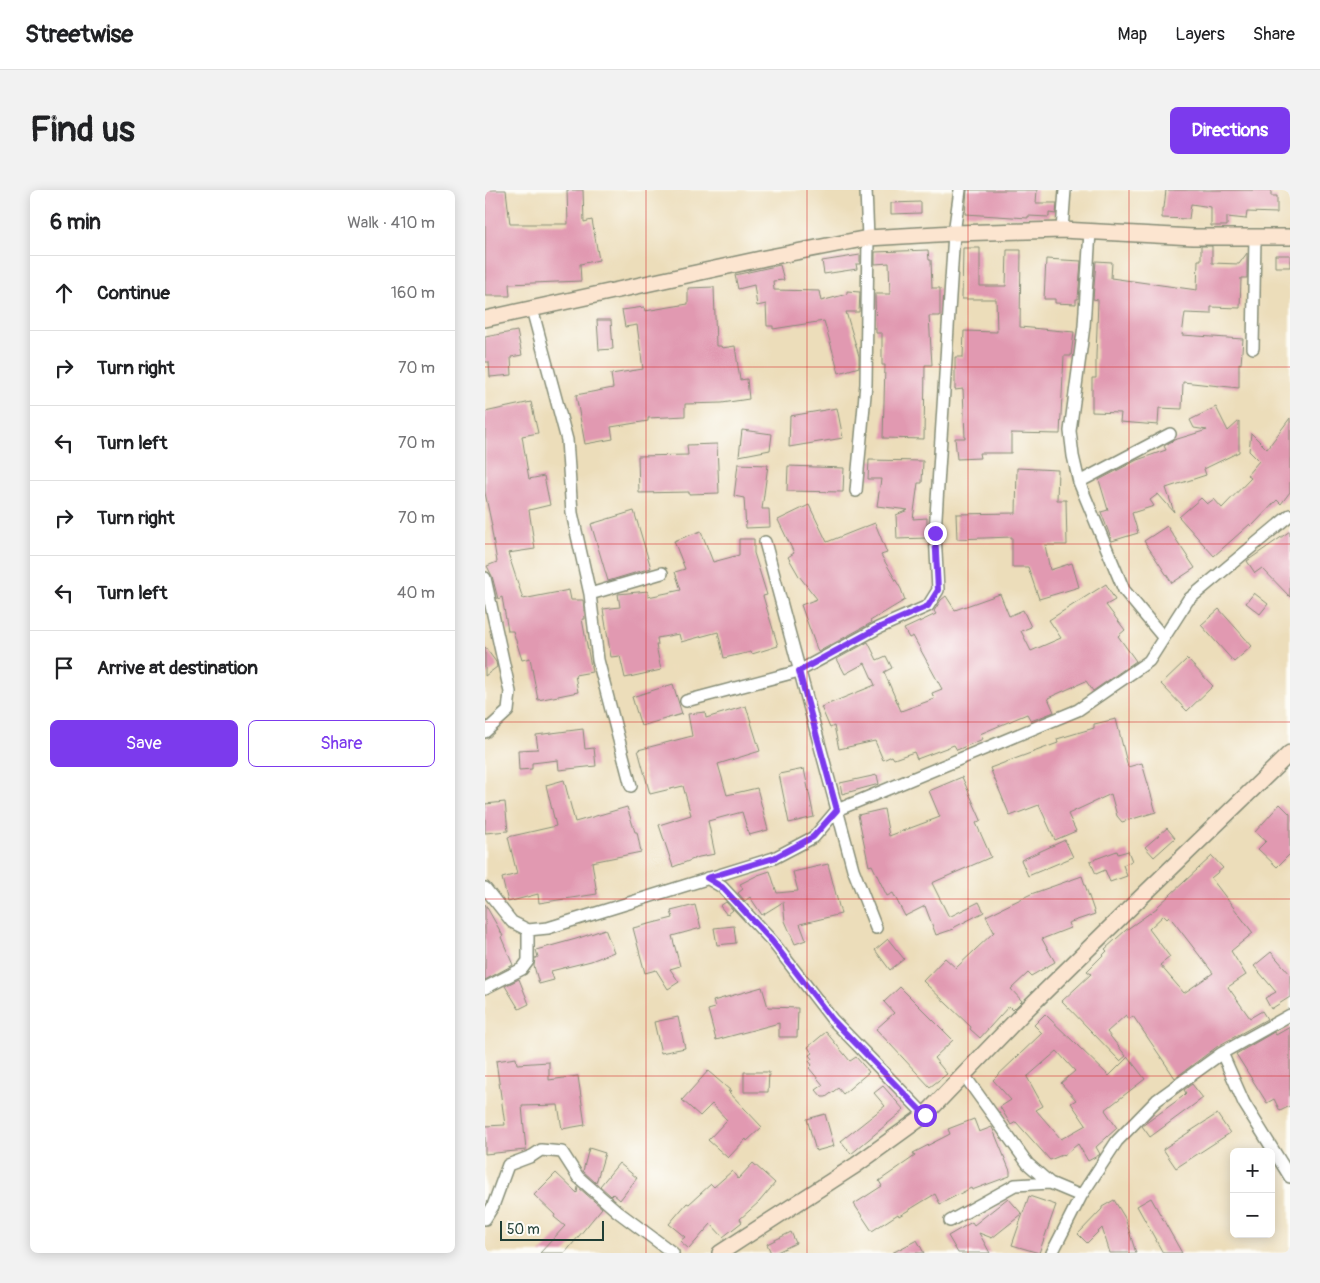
<!DOCTYPE html>
<html lang="en">
<head>
<meta charset="utf-8">
<style>
	body { margin:0; font-family:Pangolin,sans-serif; background:#f2f2f2; color:#202124 }
	.controls { position:absolute; right:15px; bottom:15px; display:grid; overflow:hidden; border-radius:8px; box-shadow:0 2px 12px #0003 }
	.controls button { width:45px; height:45px; display:grid; place-items:center; padding:0; border:0; border-bottom:1px solid #e0e0e0; background:#fff; color:#202124; font:25px sans-serif }
	.scale { position:absolute; left:15px; bottom:12px; width:104px; box-sizing:border-box; padding-left:5px; border:2px solid #1f3d34; border-top:0; font-size:14px; line-height:18px; white-space:nowrap; color:#1f3d34; -webkit-text-stroke:4px #fdfcf7; paint-order:stroke }
	.stop { position:absolute; width:15px; height:15px; margin:-11px; border:4px solid #7c3aed; border-radius:50%; background:#fff }
	.stop.end { background:#7c3aed; border-color:#fff; box-shadow:0 1px 5px #0008 }
	.list { margin:0; padding:0; list-style:none }
	h2 { display:flex; justify-content:space-between; align-items:center; height:65px; margin:0; padding:0 20px; font-size:21px }
	h2 small { font-size:16px; font-weight:400; color:#757577 }
	.list li { display:grid; grid-template-columns:32px 1fr auto; gap:15px; align-items:center; box-sizing:border-box; height:75px; padding:0 20px; border-top:1px solid #e0e0e0 }
	.list b { display:block; font-size:19px; white-space:nowrap }
	.list em { font-size:16px; font-style:normal; color:#757577 }
	.actions { display:flex; gap:10px; padding:15px 20px }
	.actions a { flex:1; padding:11px 0; border:1px solid #7c3aed; border-radius:8px; text-align:center; font-size:18px; color:#7c3aed }
	.actions .main { background:#7c3aed; color:#fff }
	.icon { flex:none; width:28px; height:28px; fill:none; stroke:currentColor; stroke-width:2; stroke-linecap:round; stroke-linejoin:round }
	.map { position:relative; flex:none; width:805px; height:1063px; overflow:hidden; border-radius:8px }
	header { display:flex; align-items:center; gap:30px; box-sizing:border-box; height:70px; padding:0 25px; background:#fff; border-bottom:1px solid #e0e0e0 }
	header strong { font-size:24px }
	nav { display:flex; gap:28px; margin-inline-start:auto; font-size:18px }
	.intro { display:flex; align-items:center; justify-content:space-between; box-sizing:border-box; height:120px; padding:0 30px }
	h1 { margin:0; font-size:35px }
	.button { padding:12px 22px; border-radius:8px; background:#7c3aed; color:#fff; font-size:18px; font-weight:700 }
	main { display:flex; gap:30px; padding:0 30px }
	aside { flex:1; background:#fff; border-radius:8px; box-shadow:0 2px 12px #0003 }
	.map>svg:first-child { display:block }
	.building { fill:#e199b1; fill-rule:evenodd }
	.lines { fill:none; stroke-linecap:round; stroke-linejoin:round }
	.street-casing { stroke:#868d77; stroke-width:14 }
	.secondary-casing { stroke:#868d77; stroke-width:18 }
	.street { stroke:#fff; stroke-width:11 }
	.secondary { stroke:#fce5d0; stroke-width:15 }
	.route { stroke:#7c3aed; stroke-width:6 }
	.grid { fill:none; stroke:#d62828; stroke-width:1; stroke-opacity:0.55 }
</style>
</head>
<body>
<header>
<strong>Streetwise</strong>
<nav><a>Map</a><a>Layers</a><a>Share</a></nav>
</header>
<div class="intro"><h1>Find us</h1><a class="button">Directions</a></div>
<main>
<aside>
<h2>6 min<small>Walk · 410 m</small></h2>
<ul class="list">
<li><svg class="icon" aria-label="ahead" viewBox="0 0 24 24"><path d="M12 20V5M6 11l6-6 6 6"/></svg><div><b>Continue</b></div><em>160 m</em></li>
<li><svg class="icon" aria-label="right" viewBox="0 0 24 24"><path d="M7 20v-9h11M14 6l5 5-5 5"/></svg><div><b>Turn right</b></div><em>70 m</em></li>
<li><svg class="icon" aria-label="left" viewBox="0 0 24 24"><path d="M17 20v-9H6M10 6l-5 5 5 5"/></svg><div><b>Turn left</b></div><em>70 m</em></li>
<li><svg class="icon" aria-label="right" viewBox="0 0 24 24"><path d="M7 20v-9h11M14 6l5 5-5 5"/></svg><div><b>Turn right</b></div><em>70 m</em></li>
<li><svg class="icon" aria-label="left" viewBox="0 0 24 24"><path d="M17 20v-9H6M10 6l-5 5 5 5"/></svg><div><b>Turn left</b></div><em>40 m</em></li>
<li><svg class="icon" aria-label="arrive" viewBox="0 0 24 24"><path d="M6 21V4h12l-3 4 3 4H6"/></svg><div><b>Arrive at destination</b></div></li>
</ul>
<div class="actions"><a class="main">Save</a><a>Share</a></div>
</aside>
<div class="map">
<svg width="805" height="1063" viewBox="0 0 805 1063">
	<rect width="100%" height="100%" fill="#fdfcf7"/>
	<filter id="ink" filterUnits="userSpaceOnUse"><feTurbulence type="fractalNoise" baseFrequency=".02" numOctaves="2"/><feDisplacementMap in="SourceGraphic" scale="10" xChannelSelector="R" yChannelSelector="G"/><feConvolveMatrix kernelMatrix="1 2 1 2 8 2 1 2 1" color-interpolation-filters="sRGB"/></filter>
	<filter id="wash" filterUnits="userSpaceOnUse"><feTurbulence type="fractalNoise" baseFrequency=".0096" numOctaves="4" result="noise"/><feDisplacementMap in="SourceGraphic" scale="20" xChannelSelector="R" yChannelSelector="G"/><feGaussianBlur stdDeviation="1.12" result="paint"/><feColorMatrix in="noise" values="0 0 0 0 0 0 0 0 0 0 0 0 0 0 0 0 0 1.4 0 .05"/><feComposite in="paint" operator="in"/></filter>
	<g filter="url(#wash)">
		<rect width="100%" height="100%" fill="#ecddba"/>
		<g id="blocks">
			<path class="building" d="M0,0H21L25,34H83L82,0H98L99,32L107,30L114,70L95,74L96,91L24,94L25,106H0Z
				M482,0H552L551,13H572L571,24L564,23V27L543,26V28L480,24Z
				M681,0H786V6H792V23L762,22L761,29L742,27V36H726V17L706,14L704,29L677,28V18H679Z
				M436,12V23L406,24V13Z
				M716,56H727V73L754,74L762,63V88H756L755,118L726,117V124L700,123L697,145L758,149L756,174L754,173V198L698,192L697,219L674,218L673,235L635,232L636,223L607,222V188H611V166L613,110L608,109L611,71L627,72L626,88L712,100L713,70H716Z
				M478,58H495V96H521L522,60H536L535,137L589,142L586,166H579L575,244L526,243V263H494L495,268L472,269L470,248H480L478,199L470,200V167H478L479,141L512,142L511,109H477Z
				M443,60L444,70H446L447,98H455V126H444L447,175H440L439,249L398,248L400,175H397V143H391L390,104H405L404,73L390,74V62Z
				M375,65V74H371L372,79L339,84L337,71Z
				M790,65H805V77H790Z
				M561,69L596,71L593,109H591V114L570,113V109H559Z
				M295,75L299,90L288,91L289,100L334,101L336,111L362,104V101L375,102L374,122H361L374,166V177L354,183L339,131L288,139V136H282L281,114L272,116L269,95L253,99L250,85Z
				M229,97L231,156H236L237,158L250,156L255,190L262,189L264,209L237,213L200,214V226L163,228V231L126,237L128,249L100,254L91,205L128,198L126,184L158,179L152,135L140,137L137,120L159,117L160,121L203,114V98Z
				M112,130H126L128,159L114,160Z
				M32,141L37,165L26,167L27,185L5,187L4,172H0V147Z
				M46,212L53,243L37,246L44,289L59,286L65,315L44,320L50,359L23,363L38,409L84,400L86,410H98L100,429H97L107,482L90,485L93,502L53,510L45,468L37,470L28,441H23L17,407L13,409L7,386L2,376L12,372L6,336H7L0,303V222Z
				M731,217L743,241L754,231V262L719,279L721,285L681,298L689,322L673,304L665,310L669,316L647,323L653,343L627,351L616,322L623,320L614,290L652,270L681,260L679,256L689,250L722,240L709,238L705,230Z
				M352,218L358,248L304,257L305,226Z
				M805,228V302L796,314L792,310L767,336L765,334L729,366L694,327L716,308L722,314L729,309L737,318L766,288L762,285L774,271L764,261L766,243L782,259Z
				M257,240L287,244L285,260L254,266Z
				M232,254L234,303L204,304V302L154,303L153,266L203,265L202,255Z
				M384,270L438,271L437,293H433L428,329L442,328V348L412,349L411,325L423,320L392,316L396,289H383Z
				M253,274L283,275L277,319H284L285,337L261,338L259,308L249,306Z
				M303,276L359,278L358,302L302,301Z
				M532,278L573,280L572,310H581L582,355H560L565,380L587,373L594,397L554,409L543,377H527V347L472,349L471,324L531,323Z
				M324,315L342,352L390,333L402,363L396,365L416,399L420,410L385,431L386,433L333,462L316,415L332,409L314,386L303,367L309,363L293,330Z
				M149,321L166,378L123,391L106,334Z
				M682,336L710,378L687,393L659,351Z
				M216,341L228,372L254,365V349H269V363L282,405L278,406L293,456L267,464L266,462L239,468L233,442L196,452L194,444L172,448L173,455H171L176,480L140,488L135,466L126,467L118,419L135,417L133,404L163,401V407L196,400L190,382L200,379L189,351Z
				M805,341V407L777,378L770,383L762,371Z
				M621,394L630,410L621,415L640,440L633,446L651,471L608,501L601,491L563,508L569,522L546,531L542,524L495,544L498,549L472,560L469,555L432,569L429,562L409,569L407,566L398,570L390,551L354,559L349,536L345,538L336,517L390,495L380,473L360,484L352,469L383,452L392,470L401,466L407,478L399,482L416,521L449,509L447,503L457,499L428,446L424,448L419,439L451,424L449,421L456,410L461,406L470,420L515,404L524,426L538,420L546,437L536,441L546,461L576,448L564,430Z
				M769,403L783,414L775,424L761,413Z
				M734,419L767,456L749,472L716,435Z
				M0,457L11,472L12,477L0,486Z
				M702,469L728,496L702,521L676,494Z
				M188,494L197,524L156,536L147,507Z
				M261,516L275,561L233,574L242,605L272,598L283,640L264,645L257,622L223,631L230,664L214,667L188,677L174,635L206,625L198,596L165,604L153,560L207,546L203,524L220,522L221,528Z
				M631,529L643,577L657,573L671,622L637,632L632,626L626,604L583,624L591,641L570,650L554,615L525,626L505,578L573,553L572,549L609,538V534Z
				M98,539L100,559L109,558L111,576L74,580L73,570L47,573V579L34,580L33,560L53,559L51,545Z
				M319,579L329,627L304,633L294,584Z
				M392,585L394,594L357,604L355,593Z
				M477,587L496,630L491,633L506,667L447,693L464,727L494,712L499,722L468,738L469,739L451,745L440,716L420,726L408,703L402,706L387,675L384,676L373,625L399,619L404,646L455,627L444,601Z
				M79,590L90,632L142,617L150,642H152L156,662L107,672L112,704L54,713L53,704L23,712L17,688L32,684L23,647L71,636L61,595Z
				M20,612L23,641L0,643V614Z
				M795,614L805,624V664L792,677L773,659L781,651L770,642Z
				M682,638L690,648L669,667L660,657Z
				M580,650L588,667L543,686L536,670Z
				M632,661L633,664L643,661L647,671L638,675L642,686L625,692L620,680L611,684L605,671Z
				M727,666L738,678L726,688L768,743L746,761L761,785L743,797L765,828L777,821L782,829L733,856L690,888L648,826L644,829L641,825L622,842L641,866L635,871L577,811L606,784L602,781L622,761L620,759L641,740L672,718V717ZM679,725L682,728L684,726L728,783L699,803L675,775L685,767L664,739Z
				M343,674L356,724L315,734L321,750L310,754L300,731L298,712L277,725L265,707L260,711L253,703L258,699L255,694L273,685L285,681L292,703L313,701L308,682Z
				M597,686L610,724L583,733L585,738L557,749L570,772L546,786L543,783L526,799L537,811L528,820L524,816L495,848L485,839L486,837L438,791L460,768L471,778L509,742L501,726L546,704Z
				M241,712L248,720L242,725L235,716Z
				M0,714L18,746L16,747L28,775L0,790Z
				M210,715L216,738L187,746L195,776L185,779L194,792L183,799L171,780L160,783L148,738L188,728L186,721Z
				M249,736L251,753L232,755L229,738Z
				M120,739L129,762L106,771L66,781L69,790L54,794L49,776L50,768L53,767L51,760L91,749Z
				M403,749L419,769L405,780L390,760Z
				M786,762L805,784V807L786,819L780,808L791,802L769,776Z
				M34,789L44,814L34,819L20,796Z
				M277,797L283,817L313,818L312,847H294V833L231,850L223,820L230,818L228,811Z
				M415,797L468,850L449,868L462,884L445,897L391,839L409,823L399,812Z
				M560,824L624,886L643,867L660,889L620,920L632,938L611,957L615,964L614,965L603,971L593,954L578,966L577,965L565,970L531,932L526,935L515,917L526,910L508,890L557,843L549,835ZM572,861L590,881L576,893L591,910L586,913L601,935L576,949L551,920L558,916L542,887Z
				M193,827L200,858L176,863L169,832Z
				M805,837V916L795,921L789,909L782,913L751,864L789,842L791,845Z
				M341,842L365,871L371,867L384,882L358,904L353,898L341,907H337L331,900L338,895L324,878L327,875L324,871L327,869L324,865L327,863L323,857Z
				M31,868L32,874L64,872V890L93,886L100,935L77,939L73,915L37,916L41,960L0,964V936L20,935L11,871Z
				M223,881L246,901H243L277,937L262,951L261,949L243,968L223,950L242,930L227,914L215,926L197,910Z
				M259,882H284L283,902H259Z
				M707,894L718,908L665,947L657,936L697,907L701,903L699,900Z
				M398,896L419,920L366,964L356,951L400,916L389,903Z
				M340,924L349,956L331,961L322,929Z
				M732,924L745,943L691,978L678,959Z
				M489,929L494,942L507,937L525,981V986L487,1000L486,998L455,1014L450,1004L414,1026L413,1024L387,1041L369,1014L397,996L394,991L430,966L428,963L465,944L463,939Z
				M104,958L120,963L111,993L98,981Z
				M134,973L152,988L135,1010L128,1004L126,1006L115,996Z
				M268,973L290,993L274,1012L255,1029L257,1032L238,1047L226,1034L204,1059L195,1051L200,1047L184,1034L202,1013L204,1014L226,994L229,997L247,981L253,989Z
				M71,983L92,1003L93,997L117,1018L80,1063H55L80,1036L69,1027L70,1025L49,1005Z
				M544,1006L571,1015L554,1063L527,1055Z
				M523,1008L537,1024L507,1048L494,1043L505,1063H473L463,1046L487,1032L489,1035Z
				M666,1008L697,1063H678L652,1016Z
				M629,1010L640,1028L651,1063H625L617,1038L602,1053L593,1044L617,1019V1017Z
				M306,1042L311,1053L290,1063H286L282,1054Z
				M432,1050L439,1063H407Z"/>
		</g>
	</g>
	<g filter="url(#ink)">
		<use href="#blocks" fill-opacity="0" stroke="#868d77" stroke-width="1"/>
		<g class="lines">
			<g class="street-casing">
				<path id="street" d="M577,40L580,0
					M47,119L82,250L87,323L105,404L113,470L146,596
					M768,158L770,47
					M594,292L588,266L585,241L599,136L605,42
					M371,301L381,194L383,48L381,0
					M280,352L368,679L391,738
					M0,388L25,502L23,521L0,542
					M105,404L177,383
					M678,447L639,400L594,292L685,244
					M201,511L314,481L393,438L443,416L453,400L450,343L469,43L475,0
					M222,688L237,697L287,751L347,829L440,925
					M0,698L27,732L43,740L63,738L289,668L329,647L352,620L593,520L664,471L703,410L805,325
					M0,798L37,779L43,771V740
					M737,863L759,913L805,987
					M479,885L543,974L565,993L596,1006
					M0,1029L8,1016L23,975L47,966L56,960L77,962L93,987L133,1022L188,1063
					M465,1031L530,995L565,993
					M567,1063L596,1006L632,951L672,910L737,863L805,825"/>
			</g>
			<g class="secondary-casing">
				<path id="secondary" d="M0,129L280,68L383,48L469,43L577,40L708,47H805
					M235,1063L371,975L440,925L538,823L648,715L805,563"/>
			</g>
			<use href="#street" class="street"/>
			<use href="#secondary" class="secondary"/>
		</g>
	</g>
	<g class="lines" filter="url(#ink)">
		<path class="route" d="M440,925L347,829L287,751L237,697L222,688L289,668L328,647L352,620L314,481L393,438L443,416L453,400L450,343"/>
	</g>
	<path class="grid" d="M161,0V1063M322,0V1063M483,0V1063M644,0V1063M0,177H805M0,354H805M0,532H805M0,709H805M0,886H805"/>
</svg>
<div class="controls">
<button>+</button>
<button>−</button>
</div>
<div class="scale">50 m</div>
<div class="stop" style="left:440px;top:925px"></div>
<div class="stop end" style="left:450px;top:343px"></div>
</div>
</main>
</body>
</html>
